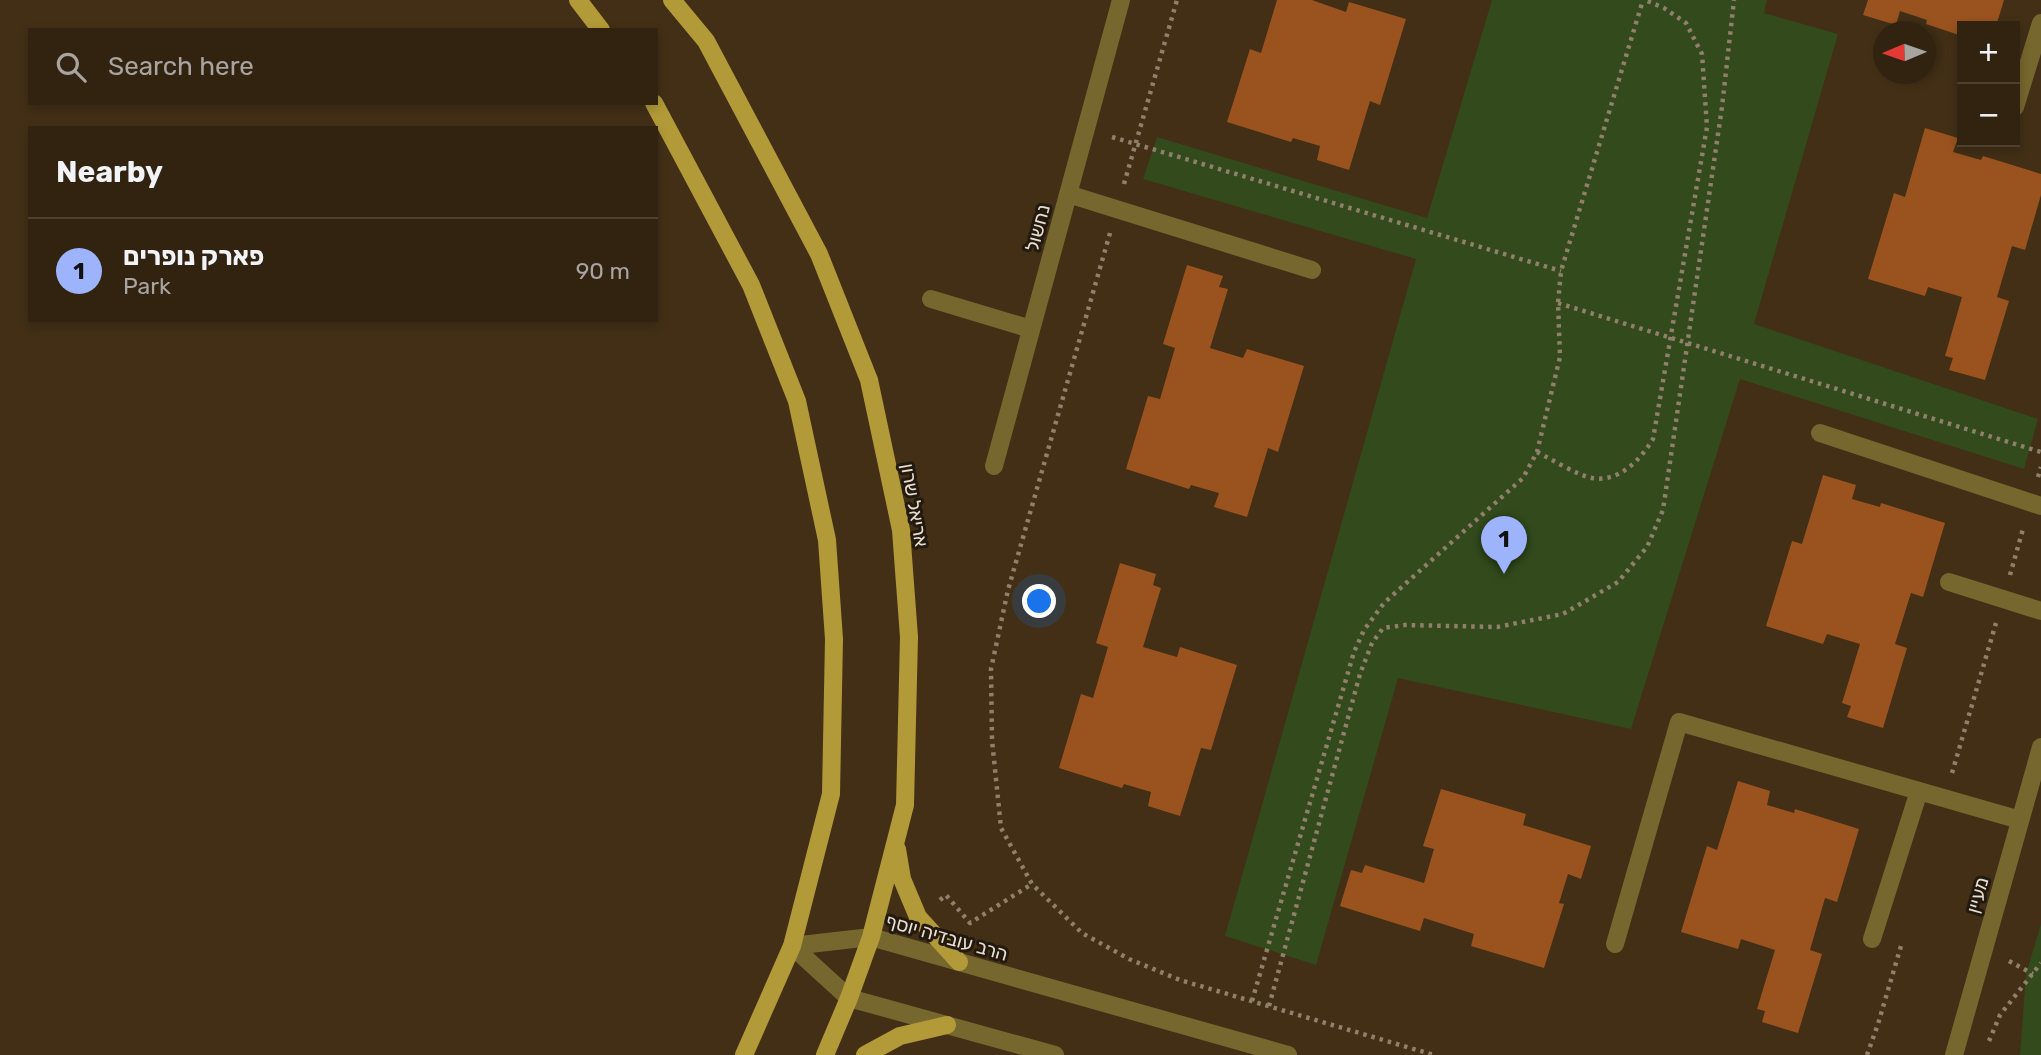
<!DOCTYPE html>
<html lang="en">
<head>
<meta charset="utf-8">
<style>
	body { margin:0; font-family:Rubik,"Noto Sans Hebrew",sans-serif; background:#3d2f1e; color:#f1f3f6 }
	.controls { position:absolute; right:21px; top:21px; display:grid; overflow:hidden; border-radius:0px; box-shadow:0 4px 10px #0003 }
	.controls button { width:63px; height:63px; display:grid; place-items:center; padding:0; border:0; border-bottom:2px solid #4d4030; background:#322310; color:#f1f3f6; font:35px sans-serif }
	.compass { position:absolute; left:1873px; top:21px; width:63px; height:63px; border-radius:50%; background:#322310; box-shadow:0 4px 10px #0003; rotate:268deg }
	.you { position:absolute; left:1040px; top:602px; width:24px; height:24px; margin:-18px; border:5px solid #fff; border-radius:50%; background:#1a73e8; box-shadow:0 0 0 10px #1a73e833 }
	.badge { display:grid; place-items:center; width:46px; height:46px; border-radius:50%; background:#9db4fd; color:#111; font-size:23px; font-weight:700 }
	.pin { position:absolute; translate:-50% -58px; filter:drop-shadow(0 2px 4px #0008) }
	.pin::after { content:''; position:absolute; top:37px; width:24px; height:21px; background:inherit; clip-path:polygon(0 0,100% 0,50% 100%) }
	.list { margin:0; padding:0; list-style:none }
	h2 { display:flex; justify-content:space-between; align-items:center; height:91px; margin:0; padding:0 28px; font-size:30px }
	h2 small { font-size:23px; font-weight:400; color:#a8a49f }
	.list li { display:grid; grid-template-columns:46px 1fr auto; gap:21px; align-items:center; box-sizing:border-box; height:105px; padding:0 28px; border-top:2px solid #4d4030 }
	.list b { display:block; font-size:26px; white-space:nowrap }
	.list p { margin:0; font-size:23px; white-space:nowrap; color:#a8a49f }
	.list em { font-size:23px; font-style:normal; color:#a8a49f }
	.icon { flex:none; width:38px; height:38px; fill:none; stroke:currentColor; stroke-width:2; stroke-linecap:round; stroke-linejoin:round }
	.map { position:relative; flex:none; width:2041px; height:1055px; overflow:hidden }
	.search { position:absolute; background:#322310; box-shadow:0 4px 10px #0003; left:28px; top:28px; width:630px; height:77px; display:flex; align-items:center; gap:18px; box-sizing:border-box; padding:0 24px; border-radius:0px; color:#a8a49f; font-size:26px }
	.panel { position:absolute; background:#322310; box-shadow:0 4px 10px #0003; left:28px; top:126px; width:630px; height:196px; border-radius:0px }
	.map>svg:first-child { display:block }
	.green { fill:#324a1c }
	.building { fill:#9a531f }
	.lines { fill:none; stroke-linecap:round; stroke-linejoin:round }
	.path { stroke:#8f7f6b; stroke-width:4.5; stroke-dasharray:3.5 5; stroke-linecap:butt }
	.minor { stroke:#76672e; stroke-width:18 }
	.major { stroke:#b39a38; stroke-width:18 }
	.labels { text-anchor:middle; stroke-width:6; stroke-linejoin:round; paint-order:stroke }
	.street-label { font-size:19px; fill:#eaded0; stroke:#22190f }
</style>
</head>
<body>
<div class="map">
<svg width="2041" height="1055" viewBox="0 0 2041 1055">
	<rect width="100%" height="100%" fill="#422f16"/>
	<path class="green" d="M1492,0H1767L1764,13L1838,34L1754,324L2038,419L2024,469L1740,379L1631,729L1398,678L1316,965L1225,936L1416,259L1143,179L1157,137L1427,218Z
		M2041,924V1055H2020L2026,974Z"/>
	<path class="building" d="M1277,0H1312L1346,12L1349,2L1406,19L1380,105L1370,101L1349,170L1317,160L1320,146L1293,138L1291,142L1227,122L1250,49L1261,53Z
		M1868,0H2004L1996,26H1962V36L1926,24L1927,20L1900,11L1896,25L1863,15Z
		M1925,128L1958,138L1953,152L1981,160L1983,156L2041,174V195L2025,250L2012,246L1997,297L2009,301L1985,380L1949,370L1953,358L1945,356L1962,297L1928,287L1925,296L1868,279L1894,193L1905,197Z
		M1187,265L1223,276L1219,287L1228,289L1210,348L1243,358L1247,349L1304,366L1278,452L1268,448L1247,517L1214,507L1219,493L1191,485L1189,489L1126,469L1148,396L1160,399L1175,348L1163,344Z
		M1823,475L1856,485L1852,499L1880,507L1881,503L1945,523L1923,597L1911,593L1895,644L1907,648L1883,728L1847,717L1851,706L1842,703L1860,644L1827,634L1823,644L1766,626L1792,541L1802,544Z
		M1120,563L1156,574L1153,585L1161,588L1143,647L1177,657L1180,647L1237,665L1211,750L1201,748L1180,816L1148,806L1151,792L1124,784L1122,788L1059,768L1081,694L1093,698L1108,647L1096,643Z
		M1738,781L1770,791L1767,805L1794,813L1795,809L1859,829L1837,902L1825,898L1810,950L1822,954L1798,1033L1762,1022L1765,1011L1757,1009L1775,950L1741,939L1738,949L1681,932L1707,846L1717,850Z
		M1441,789L1526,814L1523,825L1591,846L1581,879L1568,874L1559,903L1564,904L1544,968L1471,946L1474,934L1424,918L1420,931L1340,906L1351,870L1362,873L1365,865L1424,883L1434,849L1423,846Z"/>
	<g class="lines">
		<path class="path" d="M1112,137L1561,271
			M1124,184L1177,0
			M1110,233L1008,590L991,669L992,740L1001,828L1032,884L1082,933L1129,959L1180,980L1434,1055
			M1558,303L2041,452
			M1537,452C1551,459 1579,476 1592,478C1619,483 1641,459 1653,439L1707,127L1702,54L1686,23L1664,8L1645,0
			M2038,477L2041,467
			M2010,575L2023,529
			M1952,773L1996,623
			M940,900L946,895L970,923L1032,884
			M2009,961L2033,974
			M1252,1001L1354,652L1364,630L1384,603L1523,478L1537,452L1560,357L1558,303L1561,271L1643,0
			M1269,1006L1360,674L1372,643L1383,628L1405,625L1497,627L1563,614L1618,582L1647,547L1663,510L1722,107L1734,0
			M1989,1041L2000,1015L2041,963
			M1867,1055L1878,1024L1901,946"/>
		<path class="minor" d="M2015,107L2041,23
			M1068,194L1312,270
			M931,299L1031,329
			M1820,433L2041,506
			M994,466L1121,0
			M1949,582L2041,611
			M1872,939L1919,791
			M1615,944L1679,722L2020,820
			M792,946L871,937L1288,1055
			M792,946L849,998L1055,1055
			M1954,1055L2041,747"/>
		<path class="major" d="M578,0L601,30
			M672,0L706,41L819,254L869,380L901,530L909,637L905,805L871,937L849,998L825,1055
			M654,103L751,285L797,401L827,540L834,639L831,794L792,946L744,1055
			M897,849L902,879L918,917L959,962
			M865,1055L900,1036L947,1025"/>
	</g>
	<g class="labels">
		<g class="street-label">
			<text transform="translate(1037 228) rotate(-75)" y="7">נחשול</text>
			<text transform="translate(915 505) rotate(80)" y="7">אריאל שרון</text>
			<text transform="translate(1977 895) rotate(-74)" y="7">מעיין</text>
			<text transform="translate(947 937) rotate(16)" y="7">הרב עובדיה יוסף</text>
		</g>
	</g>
</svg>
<div class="controls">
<button>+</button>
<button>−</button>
</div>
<svg class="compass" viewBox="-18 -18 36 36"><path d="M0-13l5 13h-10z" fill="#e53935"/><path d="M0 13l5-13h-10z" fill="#a8a49f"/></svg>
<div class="you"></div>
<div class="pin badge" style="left:1504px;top:574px">1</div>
<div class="search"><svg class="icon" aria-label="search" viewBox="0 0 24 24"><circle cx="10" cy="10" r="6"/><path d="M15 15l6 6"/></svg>Search here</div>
<section class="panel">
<h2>Nearby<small></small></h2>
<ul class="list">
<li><span class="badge">1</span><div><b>פארק נופרים</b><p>Park</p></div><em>90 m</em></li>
</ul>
</section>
</div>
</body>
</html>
